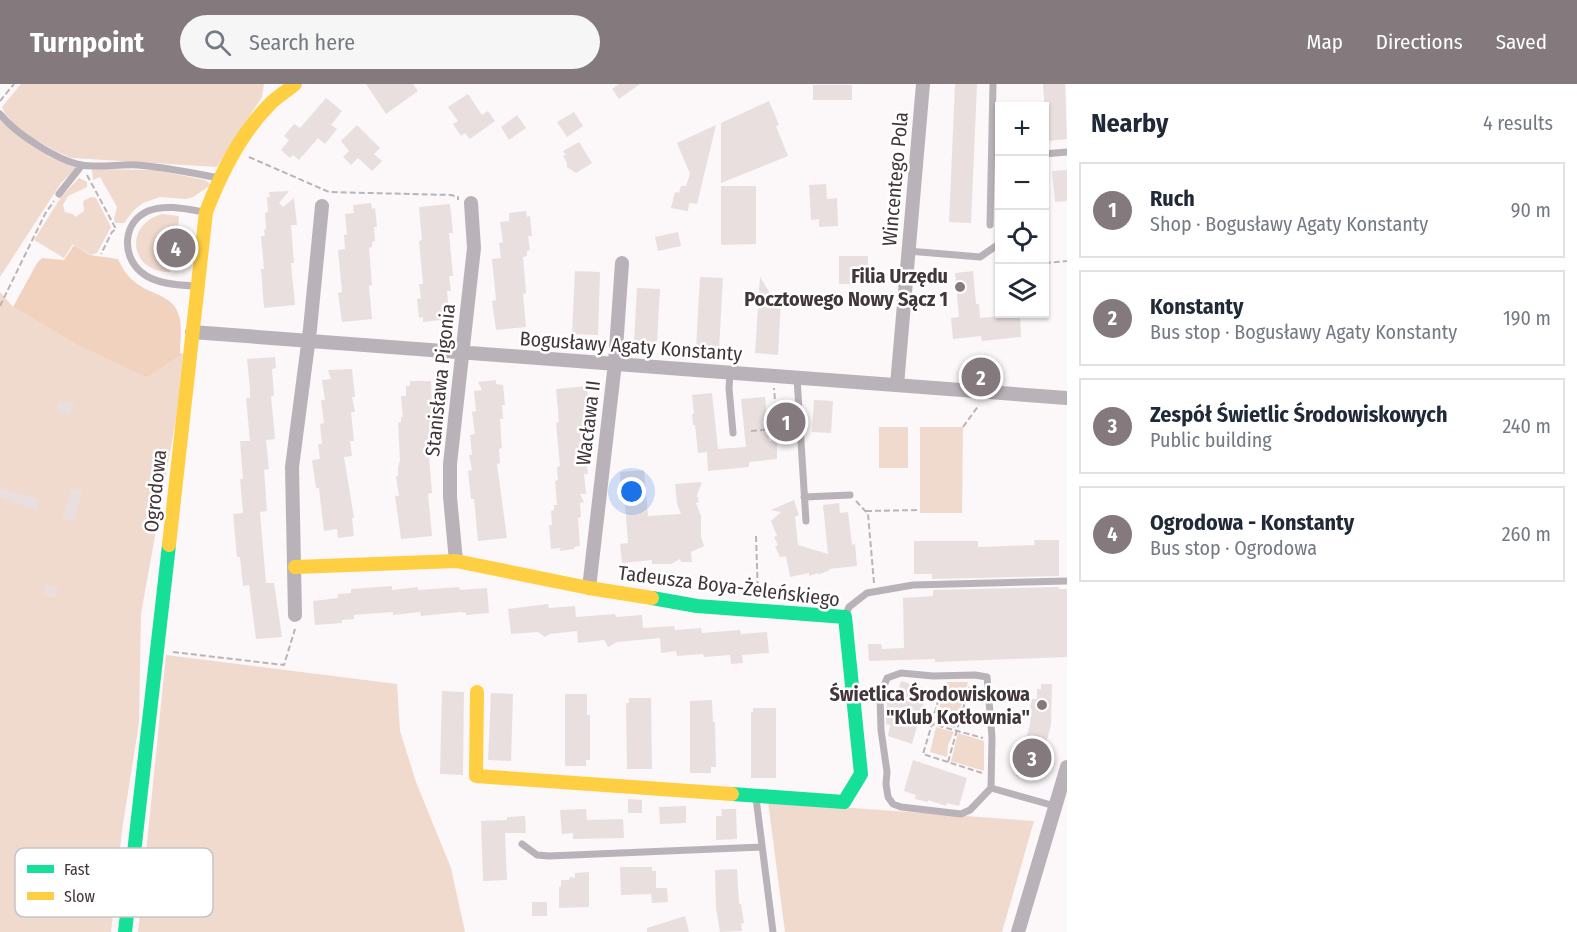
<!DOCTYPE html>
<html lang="en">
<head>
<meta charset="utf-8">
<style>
	body { margin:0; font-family:"Fira Sans Condensed",sans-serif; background:#f6f6f7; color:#1f2937 }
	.controls { position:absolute; right:18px; top:18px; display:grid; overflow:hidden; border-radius:0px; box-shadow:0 2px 4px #0004 }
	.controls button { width:54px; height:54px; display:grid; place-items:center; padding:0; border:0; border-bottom:2px solid #e0e1e3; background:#fff; color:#1f2937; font:30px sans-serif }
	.you { position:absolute; left:632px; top:408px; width:21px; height:21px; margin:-15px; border:4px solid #fff; border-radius:50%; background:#1a73e8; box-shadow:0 0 0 9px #1a73e833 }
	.badge { display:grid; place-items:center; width:39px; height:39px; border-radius:50%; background:#847a7d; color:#fff; font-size:20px; font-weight:700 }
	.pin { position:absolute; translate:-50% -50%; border:3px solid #fff; box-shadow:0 2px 6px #0006 }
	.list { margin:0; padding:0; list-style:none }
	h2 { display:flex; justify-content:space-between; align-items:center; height:78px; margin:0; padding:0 24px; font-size:26px }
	h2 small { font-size:20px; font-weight:400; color:#747a83 }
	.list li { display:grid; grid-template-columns:39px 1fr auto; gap:18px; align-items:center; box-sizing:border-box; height:96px; margin:0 12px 12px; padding:0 12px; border:2px solid #e0e1e3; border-radius:0px }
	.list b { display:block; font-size:22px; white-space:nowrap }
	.list p { margin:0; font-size:20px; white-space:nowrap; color:#747a83 }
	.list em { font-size:20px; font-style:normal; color:#747a83 }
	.icon { flex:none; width:33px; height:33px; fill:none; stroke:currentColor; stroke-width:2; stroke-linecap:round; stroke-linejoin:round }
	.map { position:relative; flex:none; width:1067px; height:848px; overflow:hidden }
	header { display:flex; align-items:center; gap:36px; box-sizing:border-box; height:84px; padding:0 30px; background:#847a7d; color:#fff }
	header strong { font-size:28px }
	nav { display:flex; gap:33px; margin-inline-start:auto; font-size:21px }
	.search { width:420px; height:54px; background:#f6f6f7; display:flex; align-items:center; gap:15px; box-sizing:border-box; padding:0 21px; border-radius:33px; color:#747a83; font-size:22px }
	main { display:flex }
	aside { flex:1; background:#fff }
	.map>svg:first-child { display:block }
	.green { fill:#f0dacd }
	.forest { fill:#f1d2bf }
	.building { fill:#e9dfdf }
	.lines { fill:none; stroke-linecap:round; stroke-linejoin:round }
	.path { stroke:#bab4b8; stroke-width:2; stroke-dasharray:6 3; stroke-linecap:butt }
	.lane { stroke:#bab2b9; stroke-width:7 }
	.street { stroke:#bab2b9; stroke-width:14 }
	.fast { stroke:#16e098; stroke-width:14 }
	.slow { stroke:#ffcf43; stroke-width:14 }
	.poi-dot { fill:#847a7d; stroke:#fff; stroke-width:2 }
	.labels { text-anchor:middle; stroke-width:5; stroke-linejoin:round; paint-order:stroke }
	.street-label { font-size:20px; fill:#43363a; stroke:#fff }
	.poi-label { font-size:20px; font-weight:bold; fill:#43363a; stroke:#fff; text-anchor:end }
	.key { fill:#fff; stroke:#c7c3c4; stroke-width:1.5 }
	.key-label { font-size:16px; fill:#43363a }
</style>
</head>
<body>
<header>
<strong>Turnpoint</strong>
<div class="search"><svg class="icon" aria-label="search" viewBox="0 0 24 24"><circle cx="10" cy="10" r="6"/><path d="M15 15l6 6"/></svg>Search here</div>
<nav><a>Map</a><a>Directions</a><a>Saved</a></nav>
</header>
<main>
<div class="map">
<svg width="1067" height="848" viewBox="0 0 1067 848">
	<rect width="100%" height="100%" fill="#fcf7f9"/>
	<path class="green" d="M21,0H264L262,13L217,83L72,74C52,67 9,43 2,23Z
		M0,36L50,73L76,84L61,99L0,193Z
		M92,85L155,86L205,96L211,101L193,113L186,115L160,113L143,119L134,126L124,139H115L114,135L117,123L100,93L93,96Z
		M79,94L87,98V103L68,112L63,121L65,128L73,130L75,133L84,127L83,117L91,113L96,114L111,143L97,169L91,171L73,160L64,174L34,156L61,113Z
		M162,130L179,132L177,161H173L170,188C130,189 123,141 162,130Z
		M0,208L13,223L77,261L147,294L183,270L176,335L141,530L139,639L122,746L111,848H0Z
		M879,343H908V384H879Z
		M920,343H963L962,429H920Z
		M166,571L397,600L400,647L416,698L451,784L465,848H138Z
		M947,598H968L955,644L938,639L940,629L938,628Z
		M936,643L954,648L948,661L947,673L930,668Z
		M958,649L984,657V687L951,677Z
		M768,718L1034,737L1002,848H785Z"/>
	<path class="forest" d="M74,161L90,171L118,175C122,184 127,192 135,198C151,212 176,210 180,236C182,246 180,258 180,269L183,270L147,294L77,261L13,223L37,179L42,174L64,176Z"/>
	<path class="building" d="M366,0H413L418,7L386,30Z
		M619,0H640L619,15L612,5Z
		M955,0H977L971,139L949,138Z
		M1043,0H1065L1067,55L1047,57Z
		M813,1H852V16H813Z
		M468,10L482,31L488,27L495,37L470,55L465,49L461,52L453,40L458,37L448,23Z
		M326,14L342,27L331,41L337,45L325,60L318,54L299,76L293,71L290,74L281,66L289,56L284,52L294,40L300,44Z
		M769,17L779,41L776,42L788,72L721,99V39Z
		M574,28L583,42L567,53L557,38Z
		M517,31L526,44L509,56L501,43Z
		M357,41L380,64L374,70L382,77L372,87L358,74L351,81L343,73L349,67L341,57Z
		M716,41L697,120L689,119L688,127L671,124L675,108L679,109L681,102H686L690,90L677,59Z
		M579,58L592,79L576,89L567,83V79L563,72L566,71L563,67Z
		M1067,86V117L1055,118L1052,87Z
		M826,100L827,115L837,114L838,142L819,143V135L811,136L809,101Z
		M721,102H756V160L721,161Z
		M289,107L279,119L283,123L294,114L297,141H291L294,179H291L295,221L264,224L261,185H264L261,152H265L264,146L266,145L265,129L268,128L267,113H270L269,108Z
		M371,119L372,125L375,124L377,143H374L375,157L372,158V163L369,164L372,201L369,202L372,235L342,238L338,209L342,208L338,166L345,165L344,151L347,150L345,130L354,129L353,121Z
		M450,120L453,149H449L453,192H449L451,207H447L449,227L440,228L441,236L423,238V233L419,234L417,215L421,214L419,200H423L419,157L422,156L419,123Z
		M526,127L527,133L530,132L532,152H528L530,166L527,167V172L523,173L526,209L523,210L526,243L496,246L492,217L496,216L492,175L501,174L499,159L503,158L500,138L509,137V129Z
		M678,148L681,162L658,167L655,153Z
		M839,172H868V188H860V200H839Z
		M575,187L600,188L598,251L572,250Z
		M973,187L976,220H979L980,234L1020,230L1021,253L982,257L981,252L953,255L951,234L959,233L955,189Z
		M700,193L723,194L719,265L696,264Z
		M760,193L773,214L781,215L778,271L755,269Z
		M637,204L660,205L657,259L634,258Z
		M275,273L276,284L272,285L274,312H271L275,355L266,356L269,385L264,386L267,427L260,428L266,499H274L282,553L256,555L249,501L243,502L240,473H237L233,430L243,429L240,395H243L240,357H250L246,314H250V305L247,275Z
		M352,285L355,313H352L355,328H351L354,357H350L352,372L344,373L354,434H352L354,452L338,454L337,445L324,447L319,404H316L312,376L320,375L318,360H322L320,340L324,339L321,316H325L322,296L331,295L328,286Z
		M496,296V300L503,301L505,321H502L503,335H500L502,364L499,365L500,379L497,380L507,454L478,457L474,415H471L468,387L472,386L469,371H472L470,351L475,350L472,328L476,327L474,307L482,306L478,298Z
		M410,297H431L433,351H430L432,372H429L432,409L428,410L432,452L401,455L395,412H399L396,392H398V383L400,376L398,339L401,338V333H403L401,312H406V302H410Z
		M587,302L590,331H586L590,374L586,375L588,390H584L586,410H580L584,418L580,419L581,433L578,434L580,462L574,463V465L560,467V464L551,465L549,441H552L551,427L554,426V421H557L555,397L558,396L557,383L560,382L556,339L559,338L556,305Z
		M712,309L718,365L746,363L741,315L765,313L769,357L777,356V375L749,378V383L708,387L707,368L698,369L695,341H693L692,330H694L692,311Z
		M59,316L74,320L70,332L58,328L59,327L57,326Z
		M814,316L833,317L831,349L812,348Z
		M644,386L648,432L681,430L677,420L675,400L702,398L697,411L699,418L696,419L701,432V453L704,462L691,468L692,478H681L680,475L671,480H652V476L622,479L620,460L628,459L625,419H621L620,388Z
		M0,404L40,416L36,426L0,413Z
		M72,404L83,407L74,437L62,434Z
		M794,416L799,431L795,433L798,461L828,470L823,421L839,419L840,429L848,428L852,461L855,460L857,482L829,485L830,486L818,491V489L809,492V489L790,493L786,472L780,473L775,462L778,461L774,453L777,452L771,437L781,428L771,426Z
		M1034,456H1059V492L932,495V490H914V457H978V463L1035,461Z
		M46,501L58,504L55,514L44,511Z
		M392,502V506L418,503V506L459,503L460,506L487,504L489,529L466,531V529L461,528L421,532L420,528L393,531V528L354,531V535L342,536V539L315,541L313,517L338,514V510L351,509V505Z
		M1059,503V505H1067V573L935,578V575L869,577L868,560H881L882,565L904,564L903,514L933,512V506Z
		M548,520L549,524L575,522L576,533L615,530L616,533L642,531L643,544L674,542L675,546L701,544L702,549L740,546L741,550L767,548L769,569L742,571L743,579L731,580L730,571L704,573L703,570L677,572L676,567L661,569L660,554L617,558L608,563L604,556L578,559L577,547L550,550L545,553L538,548L511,550L508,525Z
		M901,597L928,605L912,660L888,652L890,641L886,640L887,619L891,605L898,607Z
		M1041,600H1052L1051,641L1036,697L1016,692L1030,640L1031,615H1037V605H1041Z
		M442,607L464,608L463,691L440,690Z
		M491,609L513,610L511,677L488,676Z
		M565,610H587V631H590V676H586V682H565Z
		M629,614H651L652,685H627L626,619H629Z
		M712,616L713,638H715L716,683H711V689H690V617Z
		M753,624H776V694H751V628H753Z
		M913,676L967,694L959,722L947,719L946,722L928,716V718L915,715L916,711L904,707Z
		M628,715L642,716V729H628Z
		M686,722V739L660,740L659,723Z
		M586,725L587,736L623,735L624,754L573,755V749L562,750L560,726Z
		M721,725H736L737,755L716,756V732H722Z
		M525,732L526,749H505L507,796L483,797L481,737L507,736V733Z
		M620,783H652V787H656V804H667L668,818L652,819L651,810L621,811Z
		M737,785L739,820H741L744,839L741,840L742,847L720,848L716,824L715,786Z
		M589,788V823L559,824V803H561V796H569L570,793L575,794V789Z
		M532,818H547V832H532Z
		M685,832L689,848H647V844Z"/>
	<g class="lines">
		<path class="path" d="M0,17L14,0
			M249,73L329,108L451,111L458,113V116
			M87,91L116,145L112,148L101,170
			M1044,169L1046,179L1067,177
			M0,222L45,130L54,117
			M777,342L792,346
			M963,343L979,321
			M751,347L773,345L777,342L774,304
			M856,417L868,430L874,499
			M866,427L920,426
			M756,452L758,512
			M173,568L284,581L295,545
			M932,638L943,600
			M948,678L970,600
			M982,689L923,670L932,640L983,654"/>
		<path class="lane" d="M0,30C16,50 57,76 81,81C99,84 119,80 137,81C165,83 192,89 219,94
			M1044,70L1067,68
			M59,110L82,81
			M990,141L993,0
			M908,167L980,173L999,160
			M195,202C177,201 155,200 141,188C121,171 123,138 148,127C165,120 187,125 204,128
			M730,289L729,304L733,349
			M797,294L806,437
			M804,413L850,411
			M846,530L849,523L867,509L913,501L1067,497
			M991,704L992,653L987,593L975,591L933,592L901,589L887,594L880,613L881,646L887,688L886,700L888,713L893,720L901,723L961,730L970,726L991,704L1055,722
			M756,714L773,848
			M522,760L537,771L549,772L762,763"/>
		<path class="street" d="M192,248L1067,314
			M897,301L923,0
			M456,477L450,413V380L474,164L471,119
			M589,504L615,279L622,179
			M295,531L292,383L310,245L322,122
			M1018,848L1067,683"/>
		<path class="fast" d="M652,514L697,522L845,533L861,690L844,718L732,710
			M125,848L169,461"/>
		<path class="slow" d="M169,461L206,128C221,89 240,50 270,20C277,13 287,7 295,0
			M295,483L456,477L589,504L652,514
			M477,608L476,692L732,710"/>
	</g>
	<g class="poi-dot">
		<circle cx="960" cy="203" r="6"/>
		<circle cx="1042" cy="621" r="6"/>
	</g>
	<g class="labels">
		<g class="street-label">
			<text transform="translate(895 95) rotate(-85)" y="7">Wincentego Pola</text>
			<text transform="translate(631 262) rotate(4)" y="7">Bogusławy Agaty Konstanty</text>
			<text transform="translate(440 296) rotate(-84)" y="7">Stanisława Pigonia</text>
			<text transform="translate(588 339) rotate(-83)" y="7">Wacława II</text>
			<text transform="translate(155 407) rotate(-84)" y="7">Ogrodowa</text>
			<text transform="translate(729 502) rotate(7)" y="7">Tadeusza Boya-Żeleńskiego</text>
		</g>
		<g class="poi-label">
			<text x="948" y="199">Filia Urzędu<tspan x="948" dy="23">Pocztowego Nowy Sącz 1</tspan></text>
			<text x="1030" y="617">Świetlica Środowiskowa<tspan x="1030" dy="23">"Klub Kotłownia"</tspan></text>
		</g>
	</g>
	<rect x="15" y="764" width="198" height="69" rx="9" class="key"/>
	<rect x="27" y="781" width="27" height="8" fill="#16e098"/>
	<rect x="27" y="808" width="27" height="8" fill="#ffcf43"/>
	<g class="key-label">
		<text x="64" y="791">Fast</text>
		<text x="64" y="818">Slow</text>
	</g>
</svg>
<div class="controls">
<button>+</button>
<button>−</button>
<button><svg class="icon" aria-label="locate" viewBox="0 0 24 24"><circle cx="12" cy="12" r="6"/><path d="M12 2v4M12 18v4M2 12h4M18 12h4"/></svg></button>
<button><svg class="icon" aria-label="layers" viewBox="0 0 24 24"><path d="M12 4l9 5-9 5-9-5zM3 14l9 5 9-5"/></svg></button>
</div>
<div class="you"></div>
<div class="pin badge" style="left:786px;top:338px">1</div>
<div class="pin badge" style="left:981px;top:293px">2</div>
<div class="pin badge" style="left:1032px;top:674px">3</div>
<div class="pin badge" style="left:176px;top:164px">4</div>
</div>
<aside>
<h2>Nearby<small>4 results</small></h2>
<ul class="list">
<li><span class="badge">1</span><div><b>Ruch</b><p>Shop · Bogusławy Agaty Konstanty</p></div><em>90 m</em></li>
<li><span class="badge">2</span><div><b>Konstanty</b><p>Bus stop · Bogusławy Agaty Konstanty</p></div><em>190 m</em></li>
<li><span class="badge">3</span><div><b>Zespół Świetlic Środowiskowych</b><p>Public building</p></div><em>240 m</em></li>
<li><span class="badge">4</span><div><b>Ogrodowa - Konstanty</b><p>Bus stop · Ogrodowa</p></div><em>260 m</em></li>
</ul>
</aside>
</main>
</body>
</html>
